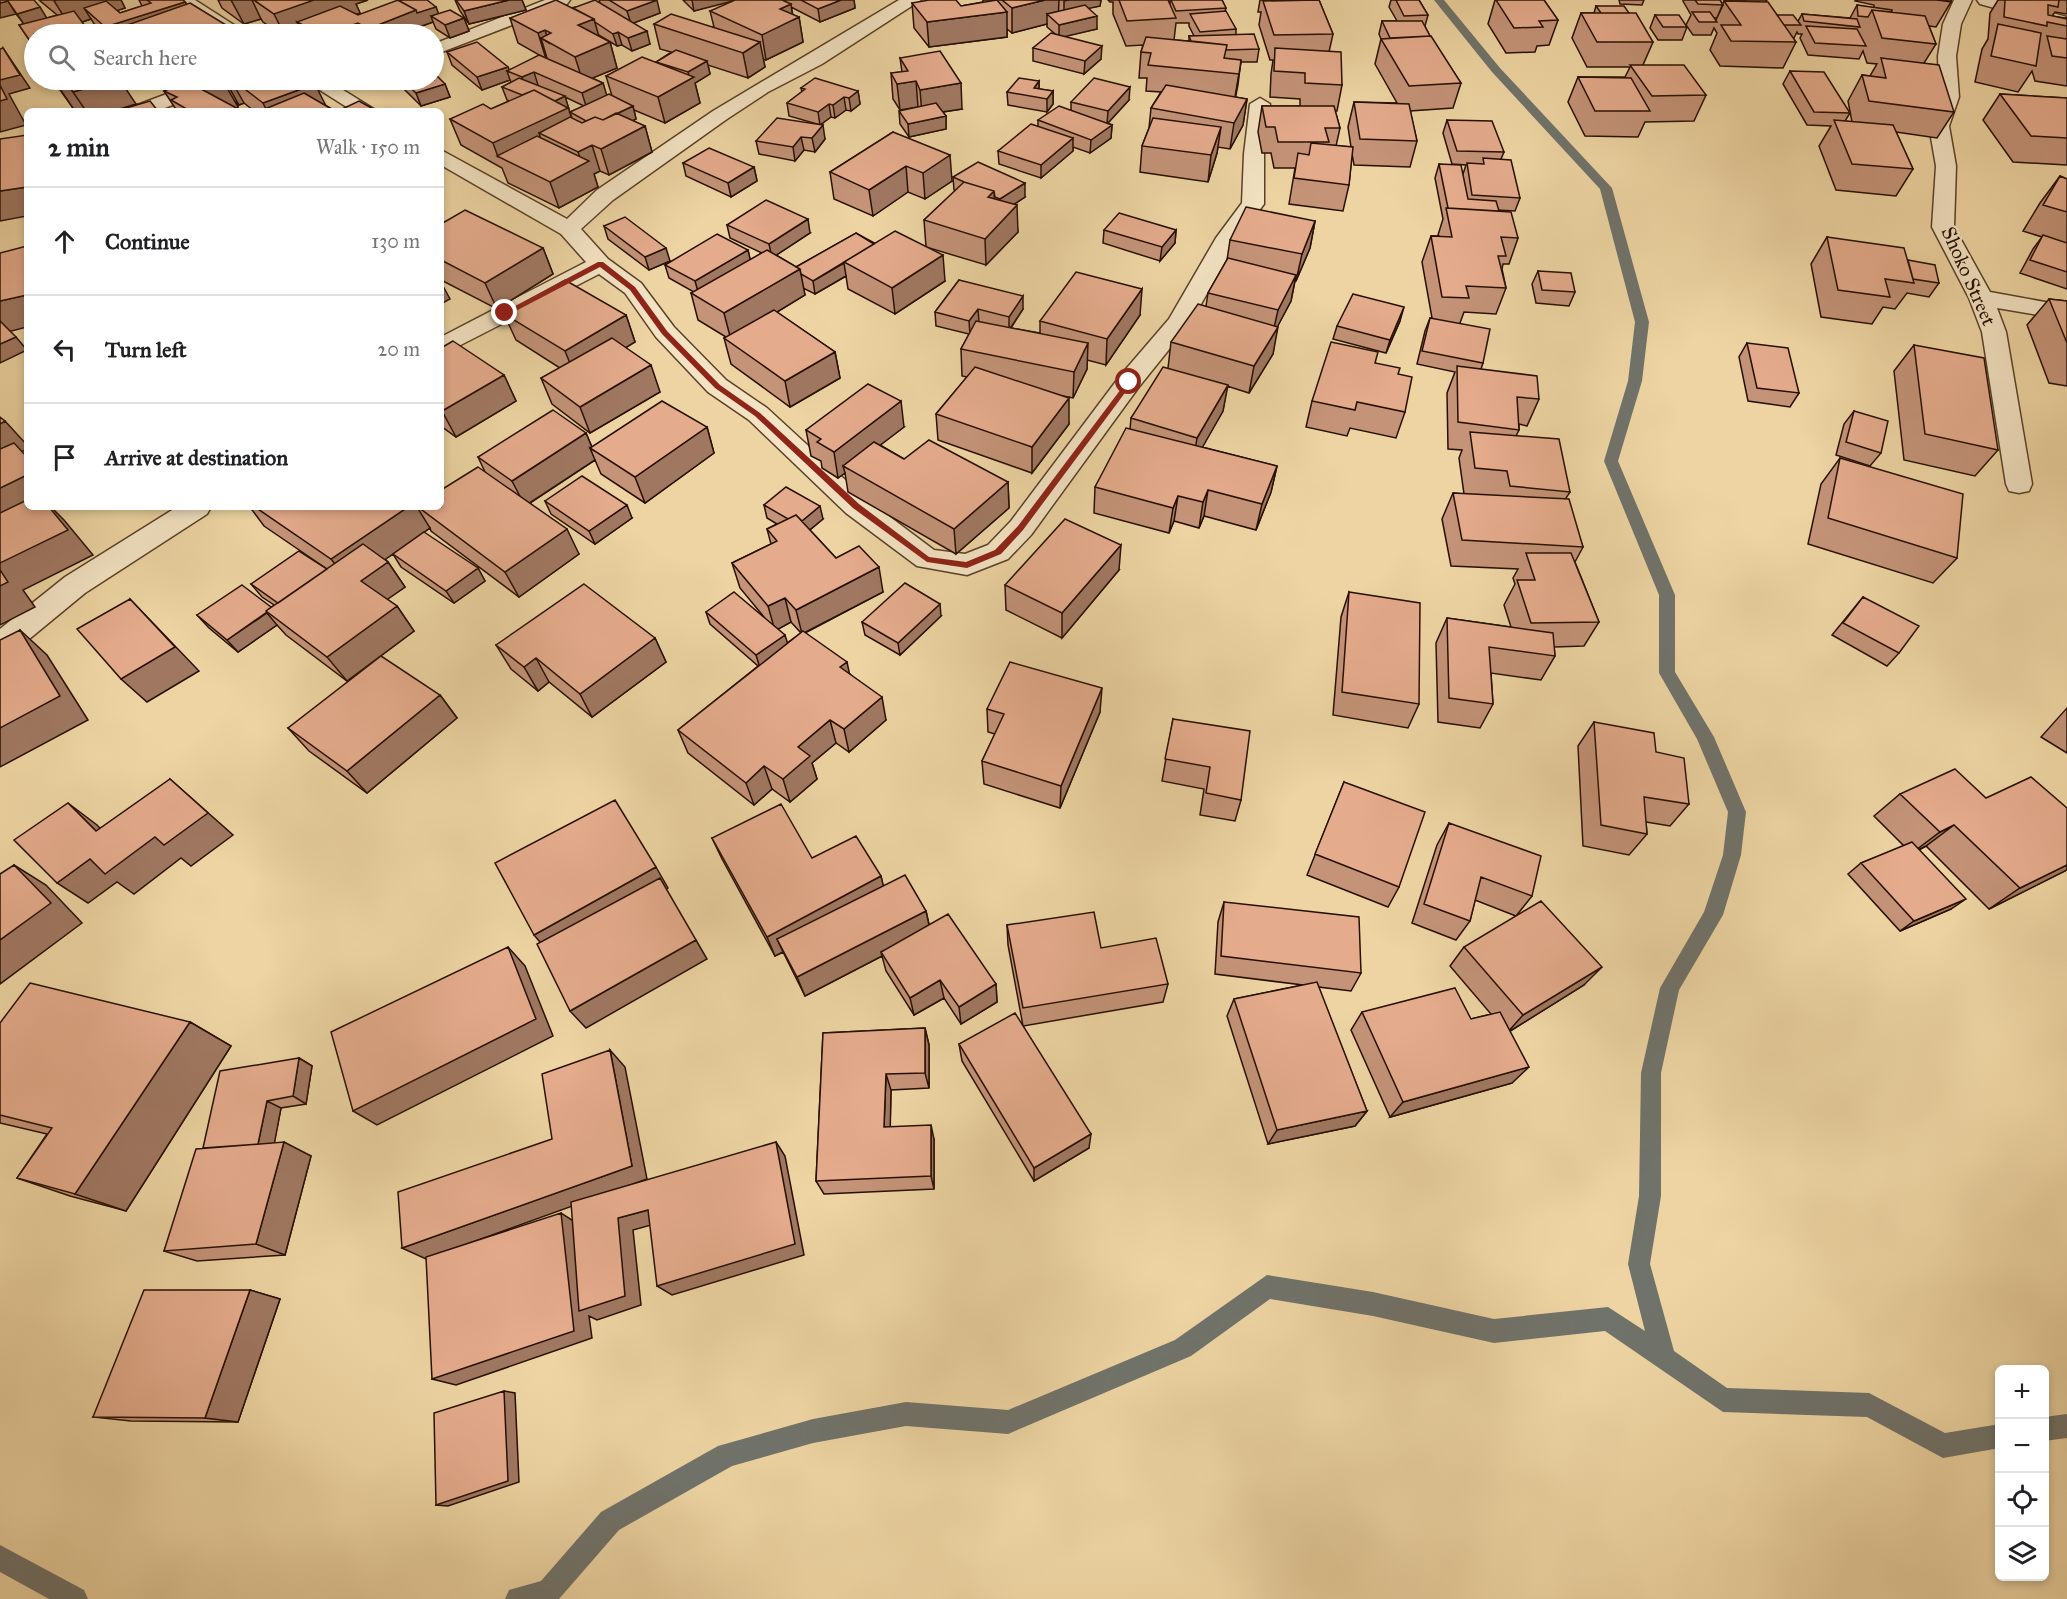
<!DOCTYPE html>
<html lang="en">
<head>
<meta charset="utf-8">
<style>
	body { margin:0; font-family:"IM FELL Great Primer",serif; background:#f6f6f6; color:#202124 }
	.controls { position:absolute; right:18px; bottom:18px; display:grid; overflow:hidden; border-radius:9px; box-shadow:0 3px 9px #0003 }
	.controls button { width:54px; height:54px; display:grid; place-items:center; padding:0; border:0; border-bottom:2px solid #e0e0e0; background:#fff; color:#202124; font:30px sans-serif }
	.stop { position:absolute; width:18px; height:18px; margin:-14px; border:4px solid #8f2418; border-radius:50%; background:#fff }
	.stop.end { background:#8f2418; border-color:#fff; box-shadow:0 2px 6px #0008 }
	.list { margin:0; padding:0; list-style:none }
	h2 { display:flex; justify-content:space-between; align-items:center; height:78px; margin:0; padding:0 24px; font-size:26px }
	h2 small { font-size:20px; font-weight:400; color:#757577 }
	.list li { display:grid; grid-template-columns:39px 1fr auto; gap:18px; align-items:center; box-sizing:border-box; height:108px; padding:0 24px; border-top:2px solid #e0e0e0 }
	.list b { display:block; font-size:22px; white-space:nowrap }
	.list em { font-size:20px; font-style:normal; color:#757577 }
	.icon { flex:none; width:33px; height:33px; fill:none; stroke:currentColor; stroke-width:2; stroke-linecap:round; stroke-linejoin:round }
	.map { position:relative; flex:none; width:2067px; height:1599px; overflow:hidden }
	.search { position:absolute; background:#fff; box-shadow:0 3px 9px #0003; left:24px; top:24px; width:420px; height:66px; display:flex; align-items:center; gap:15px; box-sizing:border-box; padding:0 21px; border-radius:33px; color:#757577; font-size:22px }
	.panel { position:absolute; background:#fff; box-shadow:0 3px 9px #0003; left:24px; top:108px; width:420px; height:402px; border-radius:9px }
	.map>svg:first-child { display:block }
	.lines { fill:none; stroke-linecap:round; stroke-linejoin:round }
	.stream { fill:#70736b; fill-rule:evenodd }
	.minor-casing { stroke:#594128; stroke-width:3 }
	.minor { fill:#f3e3c3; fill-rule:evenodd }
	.wall { fill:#c49378; stroke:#281000; stroke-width:1.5; fill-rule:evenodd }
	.shaded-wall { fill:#a07862; stroke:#281000; stroke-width:1.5 }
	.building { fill:#e4ab8c; stroke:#281000; stroke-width:1.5 }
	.route { fill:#8f2418 }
	.labels { text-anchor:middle; stroke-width:4.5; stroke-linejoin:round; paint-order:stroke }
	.far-street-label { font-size:20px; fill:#281000; stroke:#f3e3c3 }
</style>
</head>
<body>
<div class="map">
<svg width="2067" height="1599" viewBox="0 0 2067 1599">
	<rect width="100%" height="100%" fill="#edd4a2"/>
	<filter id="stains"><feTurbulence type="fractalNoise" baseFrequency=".00333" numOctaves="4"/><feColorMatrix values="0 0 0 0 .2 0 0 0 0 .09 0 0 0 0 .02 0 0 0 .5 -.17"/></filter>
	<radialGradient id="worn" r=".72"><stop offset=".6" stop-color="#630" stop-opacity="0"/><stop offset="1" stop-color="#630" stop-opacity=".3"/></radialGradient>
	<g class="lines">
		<path class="stream" d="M1434,0H1444L1500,68L1612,188L1649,322L1642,381L1618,461L1675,595V672L1714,737L1746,812L1741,855L1723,915L1679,990L1661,1073V1196L1650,1264L1674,1351L1727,1388L1869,1393L1945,1433L2000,1424V1448L1943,1458L1867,1417L1723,1412L1605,1331L1494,1343L1373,1316L1270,1299L1191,1356L1008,1434L906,1426L813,1443L732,1466L619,1530L559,1599H505L509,1590L541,1581L601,1512L718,1446L813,1419L906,1402L1008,1410L1175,1340L1267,1275L1373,1292L1494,1319L1608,1307L1645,1331L1628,1264L1639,1196L1641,1073L1660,988L1704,912L1723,855L1728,812L1697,739L1659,673V595L1604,461L1628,381L1635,322L1600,189L1492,72Z
			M2067,1414V1438L2044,1441V1417Z
			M0,1545L84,1590L88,1599H49L0,1572Z"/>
		<g class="minor-casing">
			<path id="minor" d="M173,0H195L248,34H227Z
				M545,0H570L567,4L434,55V44Z
				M899,0H921L822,64L768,92L727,119L613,200L581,229L608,259L641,283L674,327L726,380L767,408L866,499L934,550L965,554L988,545L1011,521L1120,376L1169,319L1216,238L1242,203L1244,154L1250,104L1260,98L1270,104L1264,154V204L1237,240L1191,322L1138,388L1031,535L1008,559L967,575L917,566L846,513L749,420L708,392L656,337L625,293L599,274L441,355V337L586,262L561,234L441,165V150L567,219L597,190L713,111Z
				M1954,0H1972L1961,24L1956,56L1959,97L1949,126L1956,166L1954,227L1990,292L2067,306V320L1997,308L2006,332L2032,484L2029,491L2019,493L2009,491L2006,484L1982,332L1969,298L1932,227L1936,166L1929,126L1939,97L1938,56L1943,24Z
				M1977,0H2006L2067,17V28L1980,4Z
				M204,80H230L227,84L157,111H129L132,107Z
				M304,80H327L377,111H353Z
				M177,507H211L207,514L85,593L11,654L0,657V629L65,577Z"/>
		</g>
		<use href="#minor" class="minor"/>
	</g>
	<path class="wall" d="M0,0L47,18L57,15L39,0H121L125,8L117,10L120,13L142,6L139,0H183L187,4L240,34H101L91,19L82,22L90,34H34V47L19,25L24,24L16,14Z
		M218,0H368L356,4L360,13L356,15H358L436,7L438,14L464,18L469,31L450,38L436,29L433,22L422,26L426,34H304L303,33L298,34H281L263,22L261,19L244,24L222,8Z
		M455,0H522L526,10L469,24L460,11Z
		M599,0H656L660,13L633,23L650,44L632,51L622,45L617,46L599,35V36L610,42L617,68L592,78L603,83L606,95L612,96L606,76L656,62L671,52L660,49L654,24L714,27L710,11L785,1L784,0H854L855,8L820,22L791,7L793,15L799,17L803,42L766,60L763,59L765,67L748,78L708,65L710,74L695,83L700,103L665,123L634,110L636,119L633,121L645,126L652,152L609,175L600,171L594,174L598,187L559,208L508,183L502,168L461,145L450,119L491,109L509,101L507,100L502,87L511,82L510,80L482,90L452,65L447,52L509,70L543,57L518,43L510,18L600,3ZM565,97L584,106L570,112L572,118L568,109H569Z
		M683,0H732L694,11Z
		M983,0H1101L1100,6L1088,8L1097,29L1065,36L1101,59L1084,74L1033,61V48L1055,34L1047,27V24L1012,33L1007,29V37L929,47L914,28L912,3L961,6L983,2Z
		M1108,0H1168L1170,4V0H1222L1226,8L1225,11L1236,29V35L1259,49L1257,62H1241L1235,97L1247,99L1243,125L1230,149L1218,147L1217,153L1208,182L1140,172L1142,146L1149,128L1151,108L1161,92L1146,91L1147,78H1139L1141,52L1143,45L1126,46L1113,14V2H1110ZM1176,23H1189V26L1194,36H1189V41L1174,40Z
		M1260,0H1319L1333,34L1329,52L1342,85L1337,111H1335L1340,128L1336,146L1351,147L1348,127L1354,102L1397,103L1375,64L1381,39L1379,34L1382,21H1397L1389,7L1391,0H1419L1428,15L1425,26L1430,36L1461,83L1453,108L1410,111L1417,141L1410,167L1354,165L1352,154L1349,185L1343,211L1289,204L1295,168H1274L1271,153H1262L1258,132L1262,106H1300V99L1270,97L1271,74L1273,60H1270L1259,25L1261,12H1258Z
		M1495,0H1544L1558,20L1549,45L1537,46L1535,52L1506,53L1488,24Z
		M1619,0H1644L1642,5L1620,4Z
		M1683,0H1720L1723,5L1717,18H1714L1716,20L1724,1L1752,2L1724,0H1767L1766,2L1777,15L1798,21L1802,14L1850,18L1857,5L1874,8V5L1855,1V0H1951V2L1936,27L1929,26L1936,44L1924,63L1954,112L1937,138L1896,132L1913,169L1896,196L1836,190L1819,146L1831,126L1807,125L1783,84L1790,71L1850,113L1845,121L1852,122L1848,101L1862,75L1870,76L1877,64L1867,63L1863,51L1859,59L1808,55L1800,38L1802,34H1798L1797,32L1794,38H1793L1796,42L1783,68L1720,66L1710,50L1717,33L1714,28L1711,35H1693L1686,25L1691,15L1683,1Z
		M1998,0H2067V14L2055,12L2052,16L2065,18L2067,17V86L2035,81L2032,71L2018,92L1975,82L1982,49L1988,39L1990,13Z
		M1596,6L1629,13L1653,42L1643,65L1706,95L1694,121L1645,122L1638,137L1585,136L1568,102L1578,77H1625L1630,67H1587L1572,38L1581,13H1594Z
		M1655,15L1687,27L1682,40H1658L1650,28Z
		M900,58L962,109L943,112L946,116V129L909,137L900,124L899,111L918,107L900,110L893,99L891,73L902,72Z
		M53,80L136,104L113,111H75Z
		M164,80H308L325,105L335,111H254L244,103L239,105L235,101L238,107L236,108L242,111H177L164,91L174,87Z
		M397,80H434L445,84L450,97L421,106L399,84Z
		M1039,81V89L1053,91V104L1047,112L1008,105L1007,92Z
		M801,88L858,91L860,104L851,111L846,110L835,118L831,117L820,125L825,139L815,152L804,150L795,161L759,154L756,141L817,124L789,116L787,103L802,92Z
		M2000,94L2067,98V165L2013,162L1983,120Z
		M1129,100L1108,123L1112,125L1111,138L1090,153L1073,147V151L1041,178L999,164L998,151L1038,126V120L1071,110V102Z
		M1447,120L1504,152L1501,159L1520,198L1515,211L1499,210L1518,238L1509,264H1503L1502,269L1506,288L1496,314L1464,312L1460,323L1483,363L1481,369L1539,399L1527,426L1519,424V430L1516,436L1570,492L1566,498L1583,547L1575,562L1599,622L1584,646L1554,647L1555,656L1541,680L1491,673L1493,704L1480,728L1438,722L1436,643L1447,618L1511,627L1504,605L1515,584L1513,578L1518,569L1451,566L1442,519L1453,493L1464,494L1459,458L1462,450L1448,449L1447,393L1455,372L1417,364L1425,331L1430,318H1432L1422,262L1431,236H1439L1438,235L1443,219L1435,178L1439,164L1463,174L1466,165L1452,164L1443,133Z
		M893,132L952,181L925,199L908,192L873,216L834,199L830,172Z
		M683,163L754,167L757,181L731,197L686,176Z
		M2060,176L2067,179V289L2020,273L2033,249L2042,237L2023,231L2040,203Z
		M953,177L1025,197L1014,204L1018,232L986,265L926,247L924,220L955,191L954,190Z
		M1315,221L1310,248L1296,281H1295L1291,301L1277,327L1273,354L1249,393L1227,386L1223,411L1202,447L1277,466L1271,492L1256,530L1204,516L1199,528L1174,521L1169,533L1094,513L1095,487L1130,429L1131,418L1168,368L1171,342L1206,306L1208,293L1227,260L1230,240Z
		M441,224L543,248L553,274L497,309L441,280Z
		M727,225L810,233L776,255L796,267L856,233L945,281L895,314L848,289L846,276L815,294L803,288L805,295L777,312L835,352L840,378L790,407L731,364L724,338L726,337L698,320L691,293L694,292L669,278L665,265L748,250L750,260L762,253L730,238Z
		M604,226L670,261L649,270L608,239Z
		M1104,230H1176L1175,243L1160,261L1103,243Z
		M1827,237L1908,260L1939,283L1929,297L1907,293L1895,309L1883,307L1872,324L1821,317L1811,264Z
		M1538,271L1575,292L1569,306L1536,303L1532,284Z
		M959,280L1023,309L1011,328L1040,333V321L1140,315L1106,365L1087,360V369L1073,398L1063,396L1069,424L1032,473L938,440L936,414L967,377L962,376L961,349L969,334L936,326L935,312Z
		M2049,299L2067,301V386L2049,383L2027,325Z
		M504,314L626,315L635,342L625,348L660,392L590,433L552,404L541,378L560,368L516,340Z
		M1400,321L1386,353L1333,339L1337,326Z
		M1747,343L1799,393L1790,407L1748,401L1739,357Z
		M1914,345L1998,450L1975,476L1904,460L1894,371Z
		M441,348L504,375L516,401L456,437L441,426Z
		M1375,363L1398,374L1405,412L1396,438L1350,428L1347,436L1306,427L1312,401Z
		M1854,411L1881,453L1870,466L1836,455L1844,424Z
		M707,427L714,453L645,503L601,474L595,460L530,503L579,554L519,597L431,531L430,528L410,542L478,568L485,581L454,603L401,567L393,554L385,559L388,562L405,587L387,599L397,606L414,631L347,681L286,635L277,625L238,652L209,628L197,615L271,607L274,605L262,597L251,584L327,569L264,526L250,507H441L485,472L478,457L586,433L592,447Z
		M904,427L880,445L904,459L1008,482L1009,508L956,554L848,492L845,473L838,478L822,468L821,461L811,456L806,430Z
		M1840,458L1957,558L1933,583L1808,544L1821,484Z
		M545,501L632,518L595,544L551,514Z
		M764,505L823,519L810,530L836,558L883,592L805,633L850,674L886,720L849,752L836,743L812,763L817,779L790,802L772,789L754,805L688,753L678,730L758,666L710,624L706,612L764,617L740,588L732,563L771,544L767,529L777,524L767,518ZM791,622L801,633L787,643L778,629Z
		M1119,570L1062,638L1006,610L1005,585Z
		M1349,592L1419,704L1408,728L1333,715L1341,617Z
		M1863,597L1899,653L1887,666L1832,635Z
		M941,616L900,655L865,635L862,622Z
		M655,638L666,662L592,717L549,682L538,691L511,669L496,645Z
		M440,695L457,718L367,793L309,751L288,728Z
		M2067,708V753L2041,737Z
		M987,709L1100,712L1060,808L984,784L982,761L995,734L988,732Z
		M1173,719L1241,800L1235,821L1200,815L1204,789L1162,781Z
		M1594,722L1656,752L1689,804L1670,826L1646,822L1647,834L1629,855L1583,846L1578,746Z
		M1344,782L1399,887L1388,907L1307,875Z
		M1900,794L2067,870L1989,909L1926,846L1919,850L1951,909L1900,931L1848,874L1861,863L1904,846L1874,816Z
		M1449,823L1532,896L1516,916L1475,900L1470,921L1456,940L1412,923L1437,845Z
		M712,838L812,858L881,876L883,886L926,911L929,924L996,984L997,1002L961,1024L944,998L914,1015L886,971L882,956L805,996L783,952L775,956L722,859Z
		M1224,902L1361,973L1351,991L1318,987L1367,1111L1355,1126L1268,1144L1227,1016L1234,999L1303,985L1215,974L1218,922Z
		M1007,925L1101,948L1168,984L1163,1002L1023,1026L1089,1148L1034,1181L962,1061L959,1044L1023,1026L1008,945Z
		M1464,947L1584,985L1510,1031L1512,1083L1390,1117L1351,1030L1362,1012L1471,1019L1491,1014L1450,966Z
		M190,1022L231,1046L126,1211L70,1196L17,1178L47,1134L0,1123V1023Z
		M925,1028L929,1045V1088L891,1090L890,1127L934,1139V1189L824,1194L816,1181L823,1033Z
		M299,1058L312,1066L306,1104L281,1108L274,1143L311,1156L285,1255L197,1261L164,1251L203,1148Z
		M250,1290L280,1299L238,1422L131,1421L93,1417Z"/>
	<path class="shaded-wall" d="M57,0H121L125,8L95,18L84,8L91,19L70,26L54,1Z
		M231,0H252L261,19L244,24Z
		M254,0H368L356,4L360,13L312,30L297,22L303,33L298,34H284L274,14Z
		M509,0H522L526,10L469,24L464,11Z
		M657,0L660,13L631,24L627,11Z
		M692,0H732L733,1L694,11Z
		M841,0H854L855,8L820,22L818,9Z
		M1045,0H1059L1058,22L1047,14V24L1012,33V8Z
		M1069,0H1101L1100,6L1064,14V1Z
		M8,1L16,14L0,18V3Z
		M185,2L199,27L113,30L116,34H110L105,27Z
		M791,4L793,20L799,17L803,42L766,60L762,35L780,9Z
		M40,7L48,20L25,26L17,14Z
		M436,7L441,20L431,16L433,22L422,26L426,34H371L368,29L416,10Z
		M1007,12V37L929,47L927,22Z
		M1097,16V29L1059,38V25Z
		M464,18L469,31L450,38L445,25Z
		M594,19L601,44L578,25Z
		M358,23L363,34H327Z
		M85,26L90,34H54Z
		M545,30L549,43L541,38L547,58L546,59L538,33Z
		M647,31L650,44L632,51L628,38Z
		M618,32L622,45L617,46L613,34Z
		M34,40V47L30,41Z
		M610,42L617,68L583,82L575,57Z
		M760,42L765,67L748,78L743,53Z
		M1102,46L1101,59L1084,74L1085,61Z
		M3,48L30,88L9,94L26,125L0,132V80Z
		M1241,60L1238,85L1235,100L1239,74Z
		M707,61L710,74L695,83L700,103L665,123L658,97L690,79L688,72Z
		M508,67L510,72L507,71L510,80L482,90L477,77Z
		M534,72L538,85L526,91L522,77Z
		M116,80H120L136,104L113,111H86L73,92Z
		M171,80H197L176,88Z
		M225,80H231L244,103L239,105Z
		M223,81L238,107L228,111L203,90Z
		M916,81L918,107L900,110L897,84Z
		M1039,81V94L1034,88Z
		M603,83L607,96L586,106L582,93Z
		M961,83L962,109L922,115L920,90Z
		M315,84L328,110L267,111L263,103Z
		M445,84L450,97L421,106L416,93Z
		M69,86L86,111H75L60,89Z
		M1130,87L1129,100L1107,124L1108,111Z
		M858,91L860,104L851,111L849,98Z
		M1053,91V104L1047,112V99Z
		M565,96L576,134L539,133L544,149L498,157L493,143L547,105Z
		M844,97L846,110L835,118L833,105Z
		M1247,99L1243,125L1230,149L1234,123Z
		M829,104L831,117L820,125L818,112Z
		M633,106L636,119L598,138L594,125Z
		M946,116V129L909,137L908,124Z
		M823,125L825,139L815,152L812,138Z
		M1112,125L1111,138L1090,153L1091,140Z
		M645,126L652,152L609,175L601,149Z
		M1221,127L1217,153L1208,182L1211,155Z
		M801,137L804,150L795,161L793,147Z
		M1073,138V151L1041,178V165Z
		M592,145L600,171L594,174L598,187L559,208L550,182L582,164L578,152Z
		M950,155L952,181L925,199L923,173Z
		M906,166L908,192L873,216L869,190Z
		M754,167L757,181L731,197L728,183Z
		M1025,183V197L1001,213L1000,199Z
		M27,187V216L0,221V191Z
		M994,191L995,217L988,197Z
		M1017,205L1018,232L986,265L985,239Z
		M808,219L810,233L772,258L769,244Z
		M1315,221L1310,248L1296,281L1302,254Z
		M1176,230L1175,243L1160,261L1162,247Z
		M543,248L553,274L497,309L485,283Z
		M666,248L670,261L649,270L645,257Z
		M748,250L751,263L699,295L695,281Z
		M943,255L945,281L895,314L892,288Z
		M844,263L846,276L815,294L813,281Z
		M800,269L805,295L731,340L724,313Z
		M1296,275L1291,301L1272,337L1278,310Z
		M443,286L450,299L441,304V287Z
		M1142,289L1140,315L1106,365L1107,339Z
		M27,295V327L0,334V301Z
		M1023,296V309L1009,330V317Z
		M1404,307L1400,321L1386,353L1390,340Z
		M978,309L979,323L970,334L969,321Z
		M626,315L635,342L576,378L565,351Z
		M1278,327L1273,354L1249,393L1254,366Z
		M16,337L27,350L0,363V344Z
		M1088,343L1087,369L1073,398L1074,372Z
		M835,352L840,378L790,407L785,381Z
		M651,365L660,392L590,433L580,407Z
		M504,375L516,401L456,437L442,411Z
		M1228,385L1223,411L1193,464L1197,438Z
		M1069,398V424L1032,473V447Z
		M901,401L904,427L849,469L843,466L845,473L838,478L834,452Z
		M5,421L27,445V449L0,463V424Z
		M707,427L714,453L645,503L635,477Z
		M586,433L593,450L590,448L595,460L525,506L512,481Z
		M1277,466L1271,492L1256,530L1262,504Z
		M27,475V507L0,527V488Z
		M1008,482L1009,508L956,554L954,529Z
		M1208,490L1204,516L1199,528L1203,502Z
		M1178,496L1174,521L1169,533L1173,508Z
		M627,505L632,518L595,544L589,531Z
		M820,506L823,519L801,537L798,524Z
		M49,507H51L64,520L93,555L23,590L35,607L0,625V563Z
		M408,507H417L430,528L350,584L331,559Z
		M567,529L579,554L519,597L505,572Z
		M1121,545L1119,570L1062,638V613Z
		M388,562L405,587L378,606L361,581Z
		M879,567L883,592L802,634L796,610Z
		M478,568L485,581L454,603L446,591Z
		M785,598L791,622L775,631L768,606Z
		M130,599L199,671L147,702L121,679Z
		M940,604L941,616L900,655L898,643Z
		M397,606L414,631L347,681L327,657Z
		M267,613L277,625L238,652L227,640Z
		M20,630L47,655L88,720L0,767V728Z
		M785,635L789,648L760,668L756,655Z
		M655,638L666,662L592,717L580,694Z
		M536,658L549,682L538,691L524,667Z
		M847,662L852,686L840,667Z
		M1102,688L1100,712L1060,808L1061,786Z
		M440,695L457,718L367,793L347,771Z
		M882,697L886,720L849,752L844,729Z
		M830,720L836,743L812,763L817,779L790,802L783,779L798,747Z
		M764,766L772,789L754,805L746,783Z
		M170,779L233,835L191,866L181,858L134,894L117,882L88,903L57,883L90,859L155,837Z
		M68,803L97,825L125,853L96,831Z
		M1954,825L1926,846L1912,853L1940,832Z
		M14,865L46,885L82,923L0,984V940Z
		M2067,865V870L1989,909L2020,888Z
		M656,867L668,888L550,954L534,935Z
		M881,876L886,897L777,939L783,952L775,956L767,937Z
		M1966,899L1951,909L1900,931L1914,921Z
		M926,911L930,930L881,952L882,956L805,996L797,977Z
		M696,940L707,959L586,1028L570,1011Z
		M508,947L525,966L553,1036L377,1125L353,1111Z
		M1602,967L1584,985L1507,1033L1523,1015Z
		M940,980L944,998L914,1015L910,998Z
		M996,984L997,1002L961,1024L959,1007Z
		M190,1022L231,1046L126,1211L75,1194Z
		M925,1028L929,1045V1088L925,1073Z
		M610,1050L625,1067L647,1179L426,1259L402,1248L632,1166Z
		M299,1058L312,1066L306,1104L293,1096Z
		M1529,1067L1512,1083L1390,1117L1403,1102Z
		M886,1074L891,1090L890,1141L884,1127Z
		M267,1101L281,1108L273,1151L258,1144Z
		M1367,1111L1355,1126L1268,1144L1277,1130Z
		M931,1125L934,1139V1189L931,1176Z
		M1091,1134L1089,1148L1034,1181V1168Z
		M284,1142L311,1156L285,1255L256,1244Z
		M776,1142L785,1156L804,1255L672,1295L657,1286Z
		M648,1210L662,1222L633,1230L641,1305L597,1320L589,1316L592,1338L456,1385L432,1379L561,1213L578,1224L618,1218Z
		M250,1290L280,1299L238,1422L205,1418Z
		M504,1391L515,1393L519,1482L448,1506L436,1505Z"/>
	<path class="building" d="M0,0H34L40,7L17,14L8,1L0,3Z
		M147,0H183L185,2L105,27L84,8L106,1L120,13L151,3Z
		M254,0H314L274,14Z
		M398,0L416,10L368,29L358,23L327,34H320L297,22L340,6L358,15Z
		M402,0H427L436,7L417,13L416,10L399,1Z
		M456,0H509L464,11Z
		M556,0L594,19L578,25L610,42L575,57L541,38L551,33L545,30L538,33L510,18Z
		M595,0L647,31L628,38L618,32L613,34L595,22L594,19L573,8Z
		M609,0H657L627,11Z
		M735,0H782L791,4L780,9L799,17L762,35L710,11Z
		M801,0H841L818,9Z
		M929,0H956L961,6L997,0L1007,12L927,22L912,3Z
		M1002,0H1045L1012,8Z
		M1119,0H1168L1176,18L1127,21Z
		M1171,0H1222L1226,8L1176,11Z
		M1319,0L1333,34L1274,35L1263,1Z
		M1396,0H1419L1428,15L1404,16Z
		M1496,0H1544L1558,20L1539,21L1543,27L1514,28Z
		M1695,0H1720L1723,5L1698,4Z
		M1937,0H1951V2Z
		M2005,0H2059L2058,7L2048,5V15L2067,19V26L2047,22V26L2004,17Z
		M1724,1L1768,2L1796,42L1731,41L1721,25H1741Z
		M190,3L239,33L235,34H119L113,30Z
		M1085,5L1097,16L1059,25L1047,14Z
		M1857,5L1892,10V12L1872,10L1868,17L1858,16Z
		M1596,6H1624L1629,13H1601Z
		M450,10L464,18L445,25L431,16Z
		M1872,10L1925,16L1936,44L1882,38Z
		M74,11L85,26L54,34H34V40L30,41L19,25Z
		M1226,11L1236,29L1200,32L1190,14Z
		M1692,12H1710L1717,22H1699Z
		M1581,13H1636L1653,42H1597Z
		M671,14L760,42L743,53L654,24Z
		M1802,14L1857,19L1860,27L1804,21Z
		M1655,15H1679L1687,27H1663Z
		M1777,15H1793L1801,25H1784Z
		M1382,21H1422L1430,36L1390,38Z
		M1998,24L2041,33L2036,66L1991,56Z
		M1806,26L1857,29L1866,46L1815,43Z
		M1051,33L1102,46L1085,61L1033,48Z
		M1254,34L1259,49L1226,50L1227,45L1191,41L1189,36Z
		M1431,36L1461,83L1409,86L1381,39Z
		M2047,36L2067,39V58L2052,56Z
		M1146,37L1227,45L1224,58L1241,60L1239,74L1148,65L1151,53L1141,52Z
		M477,42L508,67L477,77L447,52Z
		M3,48L20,75L0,80V49Z
		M1275,48L1341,52L1342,85L1305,83V73L1274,71Z
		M676,50L707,61L688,72L656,62Z
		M940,51L961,83L920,90L916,81L897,84L891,73L908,71L900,58Z
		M539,55L603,83L582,93L534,72L522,77L507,71Z
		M642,57L694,77L658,97L606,76Z
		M1881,58L1939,65L1954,112L1869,101L1862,75L1886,78Z
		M1630,65H1684L1706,95L1652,96Z
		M1790,71L1824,72L1850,113L1814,112Z
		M434,73L445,84L416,93L402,80H434Z
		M1578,77L1631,78L1650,111H1595Z
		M519,78L565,96L555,101L534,90L522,95L502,87Z
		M815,78L858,91L849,98L844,97L833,105L829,104L818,112L787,103L805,89L801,88Z
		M1019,78L1039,81L1034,88L1053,91L1047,99L1007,92Z
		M1094,78L1130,87L1108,111L1071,102Z
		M53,80H116L73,92L69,86L60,89Z
		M191,80H220L223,81L203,90L242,111H190L171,100L177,97L164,91Z
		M233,80H308L315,84L263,103Z
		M0,85L7,99L0,101Z
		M1166,85L1247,99L1234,123L1151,108Z
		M534,90L568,108L493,143L450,119L483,104L491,109Z
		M304,93L335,111H260Z
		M609,94L633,106L603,120L595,117L586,121L570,112Z
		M2000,94L2067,98V138L2031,136Z
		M150,101L158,111H116Z
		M359,101L377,111H338Z
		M1354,102L1409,104L1417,141L1360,139Z
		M936,103L946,116L908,124L899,111Z
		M1059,106L1112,125L1091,140L1038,120Z
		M1262,106H1334L1340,128H1325L1329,142H1278L1275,127H1266Z
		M616,113L645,126L601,149L592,145L578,152L539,133L570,117L582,123L595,117L603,120Z
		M777,118L823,125L812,138L801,137L793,147L756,141Z
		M1153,118L1221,127L1211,155L1142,146Z
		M1447,120L1492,121L1504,152L1457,151Z
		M1834,120L1893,125L1913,169L1852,164Z
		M1031,124L1073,138L1041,165L998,151Z
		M893,132L950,155L923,173L906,166L869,190L830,172Z
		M27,135V187L0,191V139Z
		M537,136L589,161L550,182L497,156Z
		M1311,143L1353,147L1349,185L1294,178L1298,153L1309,155Z
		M709,148L754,167L728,183L683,163Z
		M1483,158L1511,160L1520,198L1472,195L1467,163L1484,164Z
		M978,162L1025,183L1000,199L995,197L994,191L964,182L953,177Z
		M1439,164L1461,165L1468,199L1496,201L1499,211L1448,208Z
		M2060,176L2067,179V212L2043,205Z
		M964,182L994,191L988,197L1017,205L985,239L924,220Z
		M766,200L808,219L769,244L727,225Z
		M1246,207L1315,221L1302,254L1230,240Z
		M1446,208L1511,212L1518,238L1501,237L1506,256H1498L1506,288L1466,286L1469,298L1442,297L1431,236L1452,237Z
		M465,210L543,248L485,283L441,260V224Z
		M1119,213L1176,230L1162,247L1104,230Z
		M625,217L666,248L645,257L604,226Z
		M895,231L943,255L892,288L844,262Z
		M856,233L874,244L813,281L801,274L800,269L796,267Z
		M717,234L748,250L695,281L665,265Z
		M2043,235L2067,243V272L2030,260Z
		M1827,237L1904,248L1914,283L1885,279L1890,297L1838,290Z
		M27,246V295L0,301V253Z
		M767,250L800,269L724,313L691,293Z
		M1228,258L1296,275L1278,310L1208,293Z
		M1908,260L1935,265L1939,283L1913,279Z
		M1538,271L1571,273L1575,292L1542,290Z
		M1076,272L1142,289L1107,339L1040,321Z
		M565,280L626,315L565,351L504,314Z
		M959,280L1023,296L1009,317L978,309L969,321L935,312Z
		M1353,294L1404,307L1390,340L1337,326Z
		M2049,299L2067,301V343Z
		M1198,304L1278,327L1254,366L1171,342Z
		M774,310L835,352L785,381L724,338Z
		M1430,318L1490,329L1483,363L1422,351Z
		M0,321L16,337L0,344Z
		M976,321L1088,343L1074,372L961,349Z
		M612,338L651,365L580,407L541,378Z
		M453,341L504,375L442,411L441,410V348Z
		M1331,342L1378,352L1375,363L1400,368L1398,374L1412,377L1405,412L1357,402L1355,410L1312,401Z
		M1747,343L1788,348L1799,393L1757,388Z
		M1914,345L1984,358L1998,450L1925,434Z
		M1457,366L1537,376L1539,399L1517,397L1519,430L1458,422Z
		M975,367L1069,398L1032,447L936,414Z
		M1163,367L1228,385L1197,438L1131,418Z
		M868,384L901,401L834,452L817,442L821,439L806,430Z
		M662,401L707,427L635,477L590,448Z
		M553,410L586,433L512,481L478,457Z
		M1854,411L1888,421L1881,453L1846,442Z
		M0,417L5,421L0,424Z
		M1126,428L1277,466L1262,504L1208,490L1203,502L1178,496L1173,508L1095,487Z
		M1470,432L1559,439L1570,492L1510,486L1507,471L1475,468Z
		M929,440L1008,482L954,529L843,466L874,442L904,459Z
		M14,443L27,457V475L0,488V449Z
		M1840,458L1963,494L1957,558L1828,518Z
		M478,467L567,529L505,572L418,507H441V490Z
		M582,476L627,505L589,531L545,501Z
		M786,487L820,506L802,521L796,515L788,519L764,505Z
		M1453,493L1569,499L1583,547L1462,540Z
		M27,500V507H49L68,530L0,563V513Z
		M255,507H408L331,559Z
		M796,515L836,558L859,546L879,567L796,610L785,598L768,606L732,563L777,541L767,529Z
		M1065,519L1121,545L1062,613L1005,585Z
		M424,532L478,568L446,591L393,554Z
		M363,544L388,562L361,581L397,606L327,657L266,611Z
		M299,551L327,569L278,603L251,584Z
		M1526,553H1571L1599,622L1531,623L1517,580H1535Z
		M0,570L8,582L0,586Z
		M905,583L940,604L898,643L862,622Z
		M584,584L655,638L580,694L536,658L524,667L496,645Z
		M242,585L271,607L266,611L267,612L227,640L197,615Z
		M734,592L785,635L756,655L706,612Z
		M1349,592L1420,603L1419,704L1342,692Z
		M1863,597L1919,626L1899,653L1843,623Z
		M130,599L175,647L121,679L77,629Z
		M1447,618L1553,633L1555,656L1489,647L1493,704L1449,698Z
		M20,630L60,696L0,728V640Z
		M803,631L847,662L840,667L882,697L844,729L830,720L798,747L810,756L783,779L764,766L746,783L678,730Z
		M381,656L440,695L347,771L288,728Z
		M1010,662L1102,688L1061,786L982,761L1004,714L987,709Z
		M1173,719L1250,731L1241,800L1206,793L1210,767L1165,759Z
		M1594,722L1654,733L1656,752L1684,758L1689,804L1644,797L1647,834L1601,825Z
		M1955,769L1986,798L2031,777L2067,808V865L2020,888L1954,825L1940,832L1900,794Z
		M170,779L208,813L164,845L155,837L105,874L90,859L57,883L14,840L68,803L96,831Z
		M1344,782L1425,812L1399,887L1315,854Z
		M615,800L656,867L534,935L495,863Z
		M781,804L812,858L856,836L881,876L767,937L712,838Z
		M1449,823L1541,856L1532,896L1481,877L1470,921L1424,904Z
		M1912,842L1966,899L1914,921L1861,863Z
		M14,865L51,903L0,940V874Z
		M905,875L926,911L797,977L777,939Z
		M660,878L696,940L570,1011L537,944Z
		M1541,901L1602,967L1523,1015L1464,947Z
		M1224,902L1359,917L1361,973L1221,956Z
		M1094,912L1101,948L1156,938L1168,984L1023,1008L1007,925Z
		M948,914L996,984L959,1007L940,980L910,998L881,952Z
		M508,947L536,1019L353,1111L331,1032Z
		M1317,982L1367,1111L1277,1130L1234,999Z
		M30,983L190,1022L75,1194L17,1178L52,1128L0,1115V1023Z
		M1455,988L1471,1019L1500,1012L1529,1067L1403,1102L1362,1012Z
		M1015,1013L1091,1134L1034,1168L959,1044Z
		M925,1028V1073L886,1074L884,1127L931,1125V1176L816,1181L823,1033Z
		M610,1050L632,1166L402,1248L398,1192L552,1139L542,1074Z
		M299,1058L293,1096L267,1101L258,1144L203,1148L220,1071Z
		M284,1142L256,1244L164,1251L196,1149Z
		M776,1142L795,1244L657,1286L648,1210L618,1218L625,1296L579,1311L571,1202Z
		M561,1213L574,1331L432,1379L426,1257Z
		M144,1290H250L205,1418L93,1417Z
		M504,1391L508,1481L436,1505L434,1413Z"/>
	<path class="route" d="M598,262H603L635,287L667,331L720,385L760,413L859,504L929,557L966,562L995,550L1018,526L1127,381L1133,382L1023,530L1001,554L967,568L927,562L853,508L755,416L715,388L662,334L630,290L600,267L508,315L502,313Z"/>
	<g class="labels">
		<g class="far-street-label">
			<text transform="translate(1969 276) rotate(66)" y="7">Shoko Street</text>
		</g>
	</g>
	<rect width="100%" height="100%" filter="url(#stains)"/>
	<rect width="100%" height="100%" fill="url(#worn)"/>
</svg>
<div class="controls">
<button>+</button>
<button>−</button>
<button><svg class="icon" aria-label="locate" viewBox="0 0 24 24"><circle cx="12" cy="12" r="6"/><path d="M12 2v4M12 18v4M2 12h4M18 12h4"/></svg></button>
<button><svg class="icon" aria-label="layers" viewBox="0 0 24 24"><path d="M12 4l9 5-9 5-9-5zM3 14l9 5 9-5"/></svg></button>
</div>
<div class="stop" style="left:1129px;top:382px"></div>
<div class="stop end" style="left:505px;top:313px"></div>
<div class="search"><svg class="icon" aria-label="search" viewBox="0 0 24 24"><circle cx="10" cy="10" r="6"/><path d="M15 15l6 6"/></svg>Search here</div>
<section class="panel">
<h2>2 min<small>Walk · 150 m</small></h2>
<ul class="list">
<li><svg class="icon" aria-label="ahead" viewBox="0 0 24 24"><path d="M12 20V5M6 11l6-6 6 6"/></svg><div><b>Continue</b></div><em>130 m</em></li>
<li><svg class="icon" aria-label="left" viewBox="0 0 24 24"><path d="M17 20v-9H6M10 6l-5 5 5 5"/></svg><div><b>Turn left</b></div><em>20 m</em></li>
<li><svg class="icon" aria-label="arrive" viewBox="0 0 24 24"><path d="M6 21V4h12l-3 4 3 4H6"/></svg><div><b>Arrive at destination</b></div></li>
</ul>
</section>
</div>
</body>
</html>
